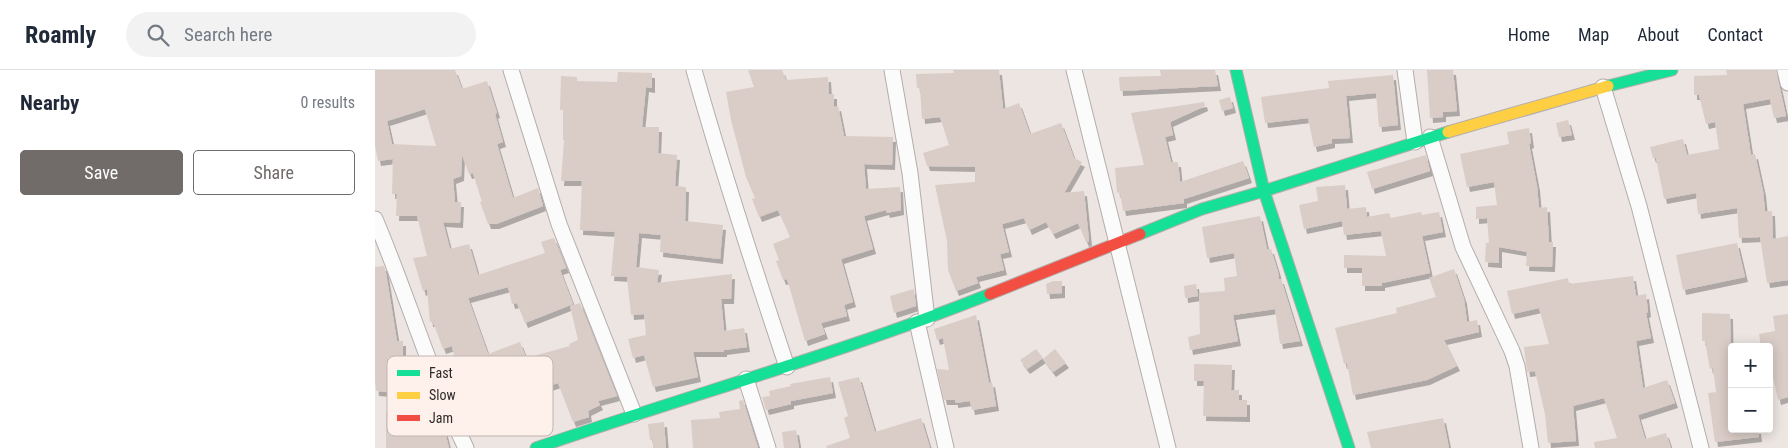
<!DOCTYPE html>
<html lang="en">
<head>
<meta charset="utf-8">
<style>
	body { margin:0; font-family:"Roboto Condensed",sans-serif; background:#f2f2f3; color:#1f2937 }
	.controls { position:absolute; right:15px; bottom:15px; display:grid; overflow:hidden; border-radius:5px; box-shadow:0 2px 12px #0003 }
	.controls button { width:45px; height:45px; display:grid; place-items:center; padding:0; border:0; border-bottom:1px solid #e0e1e3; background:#fff; color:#1f2937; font:25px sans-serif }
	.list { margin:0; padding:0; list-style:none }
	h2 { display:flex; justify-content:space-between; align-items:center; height:65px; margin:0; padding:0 20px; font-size:21px }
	h2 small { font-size:16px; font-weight:400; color:#747a83 }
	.actions { display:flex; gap:10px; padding:15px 20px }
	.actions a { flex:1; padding:11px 0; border:1px solid #716b69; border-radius:5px; text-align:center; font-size:18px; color:#716b69 }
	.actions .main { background:#716b69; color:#fff }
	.icon { flex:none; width:28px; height:28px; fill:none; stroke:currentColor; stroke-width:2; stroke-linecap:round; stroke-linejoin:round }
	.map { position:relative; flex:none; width:1413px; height:378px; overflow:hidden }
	header { display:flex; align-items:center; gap:30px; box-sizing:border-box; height:70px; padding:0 25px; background:#fff; border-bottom:1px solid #e0e1e3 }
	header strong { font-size:24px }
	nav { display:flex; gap:28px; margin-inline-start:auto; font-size:18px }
	.search { width:350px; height:45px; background:#f2f2f3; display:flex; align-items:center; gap:12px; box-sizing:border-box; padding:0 18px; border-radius:28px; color:#747a83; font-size:19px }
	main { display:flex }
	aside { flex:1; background:#fff }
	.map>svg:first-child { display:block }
	.building { fill:#daccc6; fill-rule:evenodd; filter:url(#shadow) }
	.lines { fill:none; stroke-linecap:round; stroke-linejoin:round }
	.street-casing { stroke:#b3adac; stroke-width:17 }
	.fast-casing { stroke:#b3adac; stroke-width:13 }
	.slow-casing { stroke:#b3adac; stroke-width:13 }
	.jam-casing { stroke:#b3adac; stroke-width:13 }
	.street { stroke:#fcfbfb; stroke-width:15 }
	.fast { stroke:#16e098; stroke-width:11 }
	.slow { stroke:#ffcf43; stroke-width:11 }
	.jam { stroke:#f24e42; stroke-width:11 }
	.key { fill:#fef0ea; stroke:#c0b5b0; stroke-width:1 }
	.key-label { font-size:14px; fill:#2f2a28 }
</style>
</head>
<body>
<header>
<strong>Roamly</strong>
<div class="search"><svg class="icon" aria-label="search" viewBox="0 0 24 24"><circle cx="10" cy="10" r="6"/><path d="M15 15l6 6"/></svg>Search here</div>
<nav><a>Home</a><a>Map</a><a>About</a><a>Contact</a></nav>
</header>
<main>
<aside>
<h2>Nearby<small>0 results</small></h2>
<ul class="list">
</ul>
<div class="actions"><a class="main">Save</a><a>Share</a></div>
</aside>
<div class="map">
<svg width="1413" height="378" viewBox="0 0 1413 378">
	<defs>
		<filter id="shadow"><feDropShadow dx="3" dy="5" stdDeviation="0" flood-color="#0004"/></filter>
	</defs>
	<rect width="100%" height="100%" fill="#ece5e2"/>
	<path class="building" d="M0,0H80L87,19L112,11L122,43L120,44L128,72L122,74L138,128L163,118L168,136L121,154H113L105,132H107L98,103L94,104L87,85L86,106L78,109L80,132H86L85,153L68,152L75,179L94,174L103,205L170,183L166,172L179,168L191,198L185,200L198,234L150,253L142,233L137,234L133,217L93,228L113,284L145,272L151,288L195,276L194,274L203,270L195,236L205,233L242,326L223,331L225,335L213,341L214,347L198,352L183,313L171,317L170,313L96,340L84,310L77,276L68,279L58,252H55L52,219L48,221L38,188L52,186L42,146H21L22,124H17L18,89L3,91L0,76ZM50,39L61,76L17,74L12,51Z
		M373,0H407L411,10L453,7L454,24H459V37L463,36L469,66L518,67L517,95L489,94L491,119L525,117L526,140L512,143L511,140L489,146L498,179L466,189L478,232L469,235L472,246L446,253L450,264L430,271L412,209L408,210L401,191L404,190L398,174L415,167L403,140L384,147L377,129L380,128L371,107L356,50L351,22L379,17Z
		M578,0H624L628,39L644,33L655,64L686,53L699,88L707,92L689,123L709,121L714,171L711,172L703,153L678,164L671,152L654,160L649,148L627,154L634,182L625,184L629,200L601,207L603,213L581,221L573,200L572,171L560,115L600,112V97L552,96L548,83L574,75L565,47L547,49L545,18H542L541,4L579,3Z
		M785,0H840L843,16L745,21L744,7L786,6Z
		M1052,0H1078L1082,41L1068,42V47L1055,48Z
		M1351,0H1401L1411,46L1399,48L1395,29L1368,34L1376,85L1380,84L1388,121L1390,141H1397L1398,169L1413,166V210L1392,213L1385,167L1364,168L1362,138L1323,144L1321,123L1289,129L1281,88H1278L1275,77L1308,69L1312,85L1344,79L1340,52L1331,54L1324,25H1319V6L1352,5Z
		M243,2L277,3V18L271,17L267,57H284L283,83L302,85L300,116L311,117L310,151L348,155L345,189L285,182L286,165L264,163L261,197L284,200L282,213L357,204L356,229H346L349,261L369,258L372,277L349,280V282H318L323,307L278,317L269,285L258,288L253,269L271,265L269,244L256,245L252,207L236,206L240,162L205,160L207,111H186L189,70H188V40H185L186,6L202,7V11L242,12Z
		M1018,5L1023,55L1004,57L1001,23L971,26L975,68L957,69V73L939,77L933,48L890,53L886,27L954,18L953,11Z
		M855,27L858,38L847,41L844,30Z
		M829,32L830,36L795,52L798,65L790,67L796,92H803L805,112L868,91L874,108L809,129V133L748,141L745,122L742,123L740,98L769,95L756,43Z
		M1193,50L1197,65L1184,67L1181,53Z
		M1154,58L1156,73L1154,74L1162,116L1164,138L1172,137L1174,172H1178L1177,197L1151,196L1152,182L1124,177V193L1110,192L1111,173H1114L1112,148L1101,149V137L1122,135L1119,112L1092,117L1085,84L1134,74L1132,62Z
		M1051,85L1055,101L997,119L992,102Z
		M970,115L972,139L991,137L992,147L1014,143L1016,148L1046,142L1047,145L1064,142L1068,162L1047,166L1055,203L1007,213V216H987V198H969V185L1011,186L1006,161L969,165L967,151L929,159L924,135L943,131L941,117Z
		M885,146L892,179H896L903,202L904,209H906L925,271L905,274L900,239L858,245L863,271L815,280L813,267L825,264L824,223L850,221L849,208L862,206L859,183L832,188L827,157Z
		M1362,173L1370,207L1308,220L1301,185Z
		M9,196L11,203L22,271H28V294H15L13,322L1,321L0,311V197Z
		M1079,199L1089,229L1092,252L1102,250L1104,262L1069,270L1082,296L1052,310L978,325L972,293L969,294L960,258L1022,243L1021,238L1061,227L1054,208Z
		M1258,206L1261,226L1271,224L1273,242L1271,243L1276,268L1261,271L1268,318L1292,310L1300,333L1263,345L1270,369L1291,363L1296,378H1220L1219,372L1242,368L1229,328L1198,336L1201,371L1173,373L1170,344L1160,301L1152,302L1149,277L1174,274L1164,238L1137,244L1132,221L1193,208L1194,214Z
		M678,211H687V223L672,224L671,214Z
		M821,214L823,226L810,228L809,216Z
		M539,219L541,236L519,243L515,226Z
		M1327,243L1355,244L1357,359H1383L1384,367L1340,372L1333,323L1341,322L1338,298L1335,299L1330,271H1327Z
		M1413,244V327L1403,330L1397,303H1394V277H1386L1384,264L1400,261L1398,246Z
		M601,245L614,313L617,312L621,336L597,340L595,331L580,333V330H569L562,299L574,300L568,268L562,270L559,259Z
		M661,279L668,288L652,299L645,290Z
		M680,279L691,293L678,302L668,289Z
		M819,294L857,295L856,320H864V330H872V347L828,346L829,311H819Z
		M455,307L458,323L416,331V334L391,340L387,327L395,326L394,321L416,316L415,314Z
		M484,307L500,362L546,348L555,378H452L451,376L475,368L469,348L473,346L463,312Z
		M368,330L383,378H318L316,350L345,348L344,342L365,339L364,331Z
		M11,342H25L26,361L67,350L74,378H11Z
		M1068,348L1074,378H996L992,362Z
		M289,352L291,378H278V370H275L273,354Z
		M421,360L424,378H409L407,362Z"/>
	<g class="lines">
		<g class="street-casing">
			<path id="street" d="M136,0L184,154L259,344
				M319,0C347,100 379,198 412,297
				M517,0L535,103L552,249
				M699,0L793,378
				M1030,0L1040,72
				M1410,0L1413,13
				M1228,17L1264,136L1326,378
				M1055,67L1088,177L1137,281L1142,296L1156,378
				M0,149C32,224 55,304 91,378
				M542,252L571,378
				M371,309L393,378"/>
		</g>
		<g class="fast-casing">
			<path id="fast" d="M861,0L889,121L974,378
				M1233,16L1297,0
				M765,164L827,139L889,121L1073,62
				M161,378C312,326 467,283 615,224"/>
		</g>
		<g class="slow-casing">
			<path id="slow" d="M1073,62L1233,16"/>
		</g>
		<g class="jam-casing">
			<path id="jam" d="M615,224L765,164"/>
		</g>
		<use href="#street" class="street"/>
		<use href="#fast" class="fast"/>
		<use href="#slow" class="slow"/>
		<use href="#jam" class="jam"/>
	</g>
	<rect x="12" y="286" width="166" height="80" rx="8" class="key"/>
	<rect x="22" y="300" width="23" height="6" fill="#16e098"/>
	<rect x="22" y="322" width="23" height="7" fill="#ffcf43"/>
	<rect x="22" y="345" width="23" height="6" fill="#f24e42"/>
	<g class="key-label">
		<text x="54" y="308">Fast</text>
		<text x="54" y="330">Slow</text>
		<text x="54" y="353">Jam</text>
	</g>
</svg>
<div class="controls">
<button>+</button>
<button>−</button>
</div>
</div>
</main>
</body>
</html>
